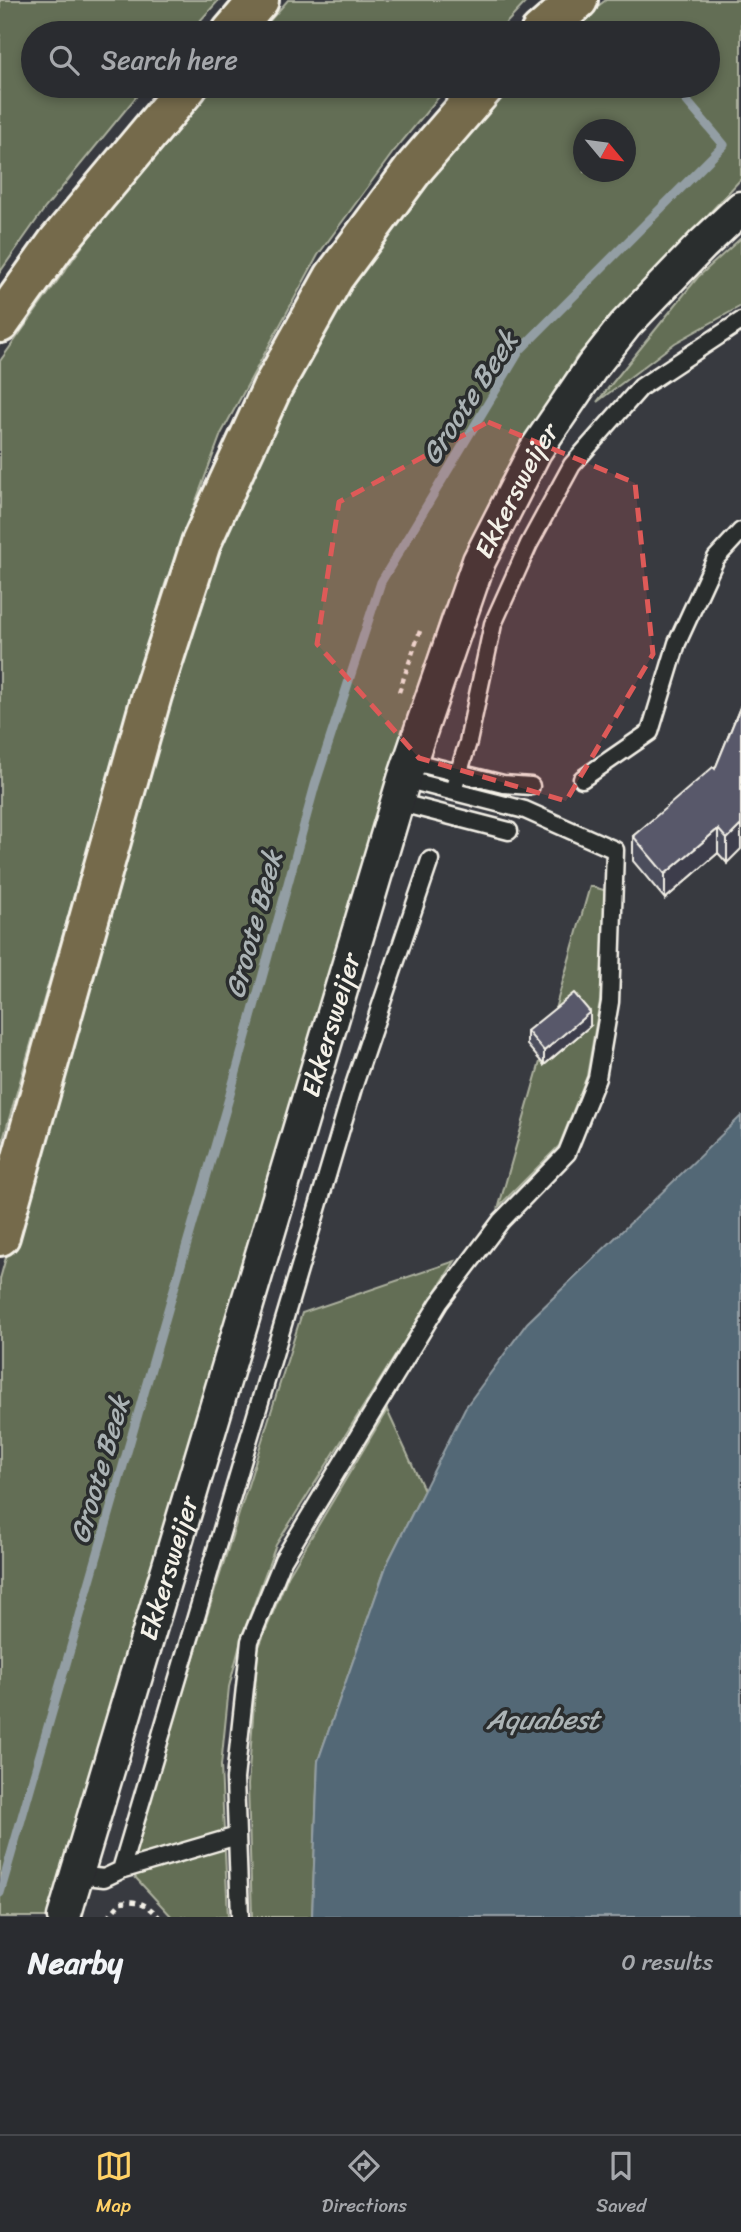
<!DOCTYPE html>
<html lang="en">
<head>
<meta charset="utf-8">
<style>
	body { margin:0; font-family:Sriracha,sans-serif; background:#323438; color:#f1f3f6 }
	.compass { position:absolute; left:573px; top:119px; width:63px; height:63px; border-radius:50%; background:#2a2c30; box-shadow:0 4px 10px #0003; rotate:119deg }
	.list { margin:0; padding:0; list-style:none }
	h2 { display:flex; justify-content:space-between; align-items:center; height:91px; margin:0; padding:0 28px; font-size:30px }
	h2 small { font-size:23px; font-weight:400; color:#a5a7ab }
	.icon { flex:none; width:38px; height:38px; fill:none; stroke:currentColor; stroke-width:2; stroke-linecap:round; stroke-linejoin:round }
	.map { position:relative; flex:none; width:741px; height:1917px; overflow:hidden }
	.search { position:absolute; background:#2a2c30; box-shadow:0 4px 10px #0003; left:21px; right:21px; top:21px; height:77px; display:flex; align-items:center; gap:18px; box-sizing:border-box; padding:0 24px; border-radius:38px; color:#a5a7ab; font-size:26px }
	.sheet { height:217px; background:#2a2c30 }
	nav { display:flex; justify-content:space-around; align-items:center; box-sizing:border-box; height:98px; border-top:2px solid #46484c; background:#2a2c30; font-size:19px; color:#a5a7ab }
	nav a { display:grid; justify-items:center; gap:4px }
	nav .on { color:#ffd166 }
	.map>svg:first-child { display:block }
	.green { fill:#636e55; stroke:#acb09e; stroke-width:2; fill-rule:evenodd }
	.water { fill:#526776; stroke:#939ea4; stroke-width:2 }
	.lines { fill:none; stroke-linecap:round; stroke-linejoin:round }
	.stream { stroke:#939ea4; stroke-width:9 }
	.service-casing { stroke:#f4f1e8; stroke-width:21 }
	.minor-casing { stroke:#f4f1e8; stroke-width:37 }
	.motorway-casing { stroke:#f4f1e8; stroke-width:44 }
	.path { stroke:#f4f1e8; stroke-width:4.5; stroke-dasharray:5 5; stroke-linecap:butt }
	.service { stroke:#2a2d2e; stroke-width:16 }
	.minor { stroke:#2a2d2e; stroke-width:32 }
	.motorway { stroke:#756b4b; stroke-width:38 }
	.wall { fill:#4c4d5c; stroke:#f4f1e8; stroke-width:2 }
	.shaded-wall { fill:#3e3e4b; stroke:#f4f1e8; stroke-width:2 }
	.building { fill:#58596b; stroke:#f4f1e8; stroke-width:2 }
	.marked { fill:#de5a58; fill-opacity:0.2; stroke:#de5a58; stroke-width:5; stroke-dasharray:14 9; stroke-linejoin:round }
	.labels { text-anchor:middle; stroke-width:7; stroke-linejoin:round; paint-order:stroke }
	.street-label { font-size:26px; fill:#f4f1e8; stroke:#2a2d2e }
	.water-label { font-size:28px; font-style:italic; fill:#abb3b5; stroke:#2a2d2e }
</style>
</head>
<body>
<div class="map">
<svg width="741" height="1917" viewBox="0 0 741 1917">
	<rect width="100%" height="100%" fill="#383a40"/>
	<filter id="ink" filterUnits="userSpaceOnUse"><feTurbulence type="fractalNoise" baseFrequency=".0143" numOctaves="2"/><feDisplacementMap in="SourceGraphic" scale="14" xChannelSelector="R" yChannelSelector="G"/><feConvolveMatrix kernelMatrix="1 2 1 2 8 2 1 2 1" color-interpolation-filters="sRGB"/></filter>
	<g filter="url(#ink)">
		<path class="green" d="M0,0H219L189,33H33V86H145L45,208L0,272Z
			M288,0H528L497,33H259Z
			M606,0H741V179L577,356L499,482L443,610L374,825L49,1917H0V1279L120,849L213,545L345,283L488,102L505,86H708V33H562ZM584,130H626V172H584Z
			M212,86H448L394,151L318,255L221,434L165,584L0,1150V361L91,234Z
			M741,238V306L675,343L597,402L698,277Z
			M590,886L607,891L600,1001L587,1076L559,1146L499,1206Z
			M455,1261L276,1545L243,1633L229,1687L221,1766L228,1917H172L134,1876L130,1861L302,1313Z
			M387,1410L424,1490L387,1564L318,1761L312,1917H252L248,1785L258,1649L288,1576Z"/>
		<path class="water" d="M741,1116V1917H312L318,1761L387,1564L465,1408L527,1323Z"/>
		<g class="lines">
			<path class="stream" d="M0,1893L229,1098L315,785L381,582L520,350L724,145L674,86"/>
			<g class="service-casing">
				<path id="service" d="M410,761L503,784L531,786
					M582,779L650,732L677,643L716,558L741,531
					M453,791L468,742L493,624L529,544L572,465L641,387L741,321
					M397,802L509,831
					M121,1870L237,1836
					M76,1875L104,1878L121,1870L353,1088L430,860
					M240,1917L235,1779L250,1641L283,1560L439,1303L501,1221L567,1153L597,1078L610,1002L615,850L525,810L404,779"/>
			</g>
			<g class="minor-casing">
				<g id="minor">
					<path id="s1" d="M64,1917L404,779L479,561L535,451L592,367L625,325L702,245L741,208"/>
				</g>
			</g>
			<g class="motorway-casing">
				<path id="motorway" d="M231,33L259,0
					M540,33L578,0
					M0,323L57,243L188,86
					M0,1236L152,695L201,543L272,388L334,277L416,166L485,86"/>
			</g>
			<path class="path" d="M399,692L420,631
				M108,1917L121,1902C139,1900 147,1904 159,1917"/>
			<use href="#service" class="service"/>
			<use href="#minor" class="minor"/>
			<use href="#motorway" class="motorway"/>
		</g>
		<path class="wall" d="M741,705L727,863L718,853L665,899L633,861V836L715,769Z
			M590,1026L544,1065L527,1045V1031Z"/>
		<path class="shaded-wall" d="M741,825V849L727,863V839Z
			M718,829V853L665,899V874Z
			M590,1012V1026L544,1065V1051Z"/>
		<path class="building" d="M741,705V825L727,839L718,829L665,874L633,836L713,767L715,769Z
			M574,993L590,1012L544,1051L527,1031Z"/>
	</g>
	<path class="marked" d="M488,422L635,483L653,654L566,801L419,758L317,644L339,502Z"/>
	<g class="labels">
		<g class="street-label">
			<text dy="9" stroke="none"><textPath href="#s1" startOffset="1498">Ekkersweijer</textPath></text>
			<text dy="9" stroke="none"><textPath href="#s1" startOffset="931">Ekkersweijer</textPath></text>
			<text dy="9" stroke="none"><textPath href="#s1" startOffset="364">Ekkersweijer</textPath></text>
		</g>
		<g class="water-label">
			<text transform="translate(469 397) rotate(-57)" y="10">Groote Beek</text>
			<text transform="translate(253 924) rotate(-75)" y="10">Groote Beek</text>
			<text transform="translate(99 1469) rotate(-74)" y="10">Groote Beek</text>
			<text x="543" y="1729">Aquabest</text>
		</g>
	</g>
</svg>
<svg class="compass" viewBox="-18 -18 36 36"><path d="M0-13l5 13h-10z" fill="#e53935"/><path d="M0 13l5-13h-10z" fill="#a5a7ab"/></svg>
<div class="search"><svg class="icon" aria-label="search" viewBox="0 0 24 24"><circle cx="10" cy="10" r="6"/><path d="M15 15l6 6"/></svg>Search here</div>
</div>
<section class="sheet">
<h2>Nearby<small>0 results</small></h2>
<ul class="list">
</ul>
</section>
<nav>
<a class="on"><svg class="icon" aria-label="map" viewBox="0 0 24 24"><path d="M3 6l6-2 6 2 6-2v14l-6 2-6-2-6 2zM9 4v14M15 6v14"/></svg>Map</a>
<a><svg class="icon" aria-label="directions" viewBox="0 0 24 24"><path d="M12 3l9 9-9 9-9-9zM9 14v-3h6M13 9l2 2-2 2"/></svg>Directions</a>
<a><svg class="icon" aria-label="saved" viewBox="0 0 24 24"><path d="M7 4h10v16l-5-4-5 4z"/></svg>Saved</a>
</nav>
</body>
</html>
